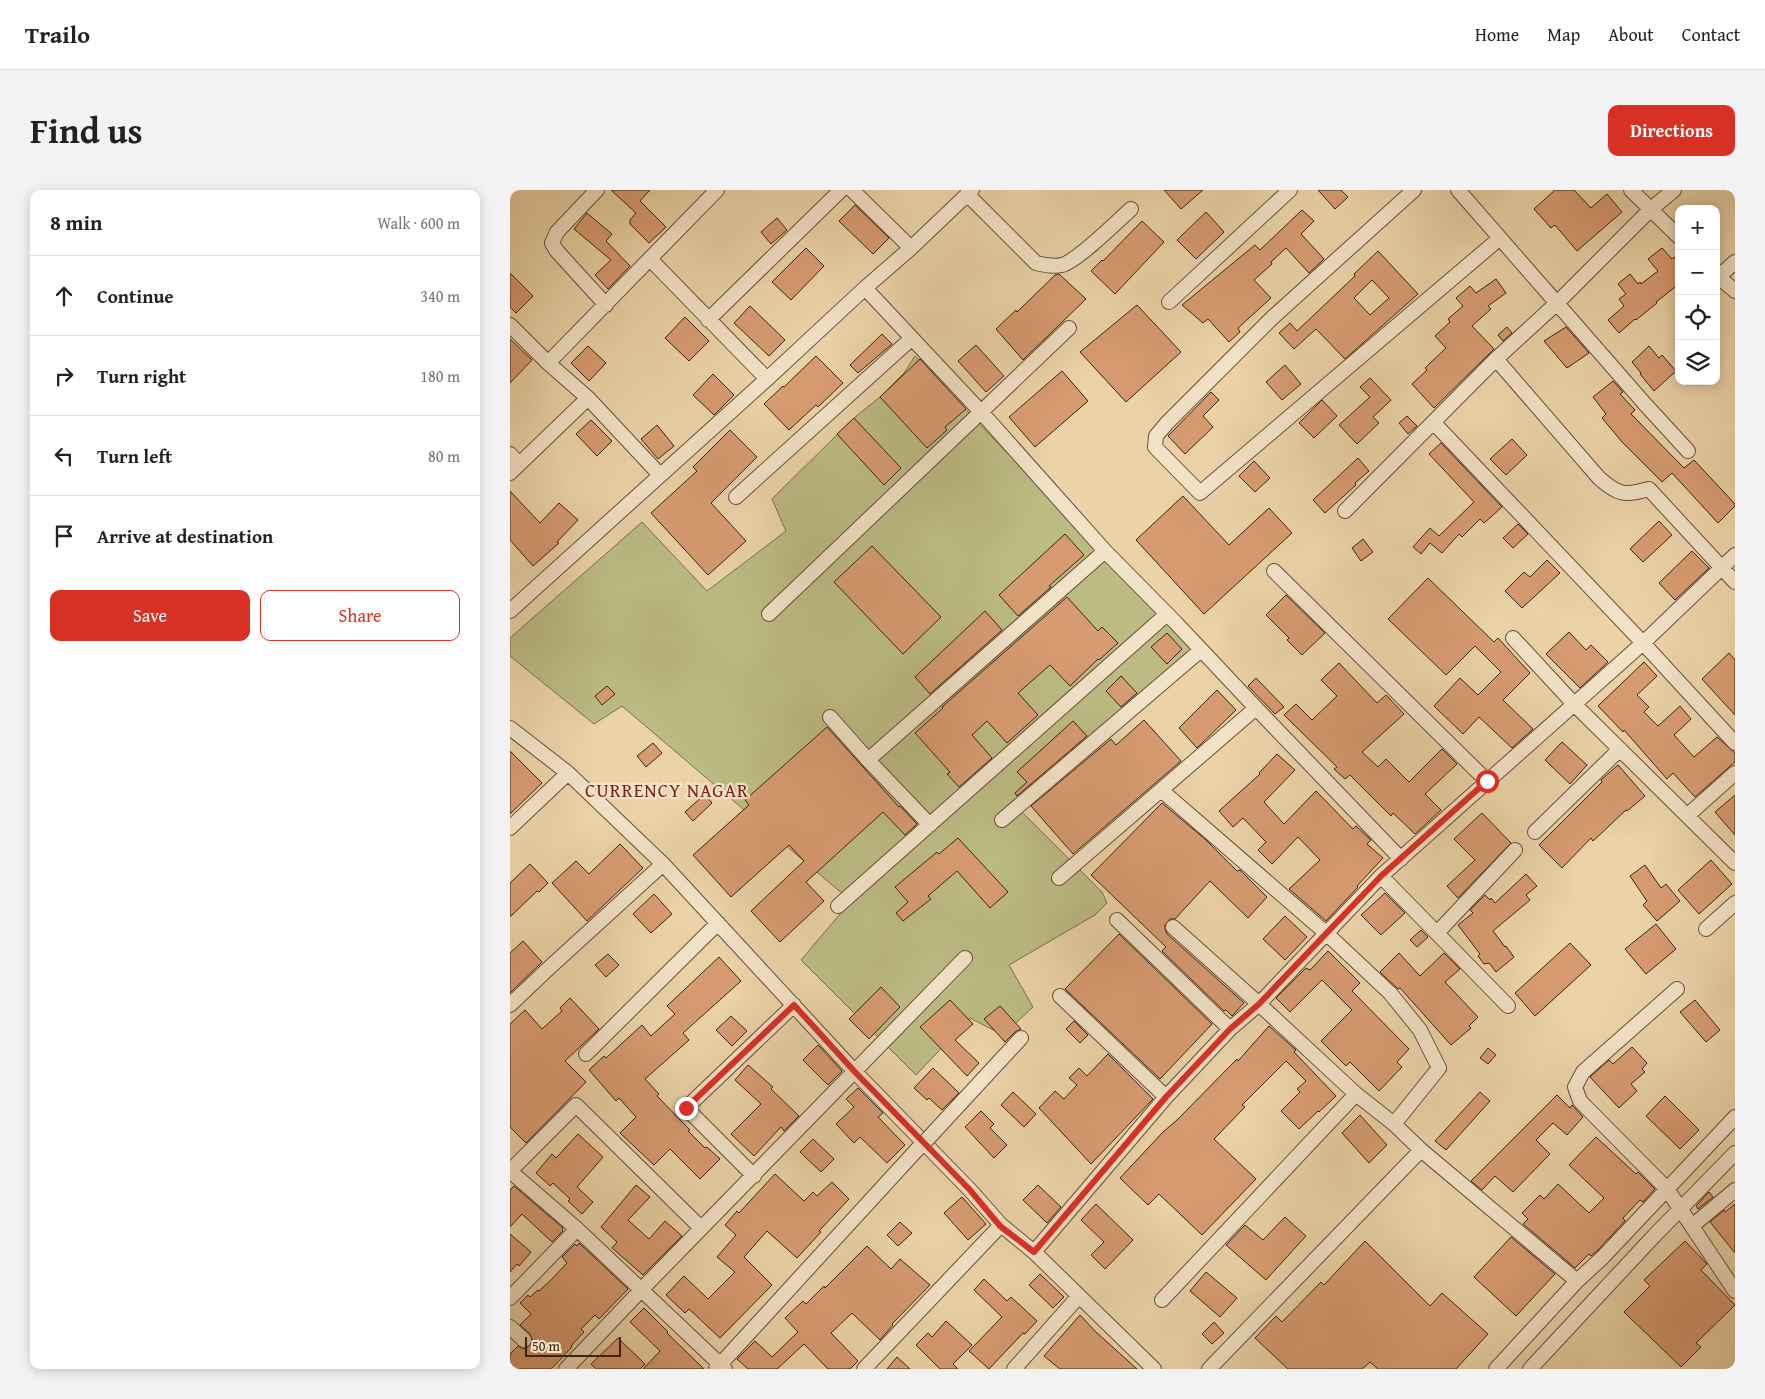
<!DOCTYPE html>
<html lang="en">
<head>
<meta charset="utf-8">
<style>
	body { margin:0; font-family:"Gentium Book Plus",serif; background:#f2f2f2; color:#222 }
	.controls { position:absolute; right:15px; top:15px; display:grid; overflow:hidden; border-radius:10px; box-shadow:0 2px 12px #0003 }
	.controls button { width:45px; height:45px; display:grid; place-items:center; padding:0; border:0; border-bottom:1px solid #e0e0e0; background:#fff; color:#222; font:25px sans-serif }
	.scale { position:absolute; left:15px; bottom:12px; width:96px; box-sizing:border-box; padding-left:5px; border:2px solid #3d2310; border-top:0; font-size:14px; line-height:18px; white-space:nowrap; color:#3d2310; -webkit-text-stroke:4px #f2e2c6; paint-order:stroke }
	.stop { position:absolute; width:15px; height:15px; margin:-11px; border:4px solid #d93025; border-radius:50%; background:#fff }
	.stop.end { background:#d93025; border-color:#fff; box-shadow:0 1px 5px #0008 }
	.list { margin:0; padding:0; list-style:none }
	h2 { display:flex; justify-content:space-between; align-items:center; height:65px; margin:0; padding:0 20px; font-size:21px }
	h2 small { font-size:16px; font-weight:400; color:#767676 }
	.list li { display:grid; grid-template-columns:32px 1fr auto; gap:15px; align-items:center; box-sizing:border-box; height:80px; padding:0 20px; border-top:1px solid #e0e0e0 }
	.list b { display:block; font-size:19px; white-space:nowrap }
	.list em { font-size:16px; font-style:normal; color:#767676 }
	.actions { display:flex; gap:10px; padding:15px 20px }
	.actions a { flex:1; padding:11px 0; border:1px solid #d93025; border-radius:10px; text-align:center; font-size:18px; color:#d93025 }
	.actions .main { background:#d93025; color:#fff }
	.icon { flex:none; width:28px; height:28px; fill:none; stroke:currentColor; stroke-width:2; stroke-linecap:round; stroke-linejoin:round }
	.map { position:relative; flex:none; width:1225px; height:1179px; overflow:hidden; border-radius:10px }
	header { display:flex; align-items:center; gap:30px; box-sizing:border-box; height:70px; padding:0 25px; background:#fff; border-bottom:1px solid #e0e0e0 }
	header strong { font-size:24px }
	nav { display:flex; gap:28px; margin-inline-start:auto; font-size:18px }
	.intro { display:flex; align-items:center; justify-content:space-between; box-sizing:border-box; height:120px; padding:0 30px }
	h1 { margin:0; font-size:35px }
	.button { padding:12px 22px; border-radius:10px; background:#d93025; color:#fff; font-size:18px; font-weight:700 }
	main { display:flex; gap:30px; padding:0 30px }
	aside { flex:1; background:#fff; border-radius:10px; box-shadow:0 2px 12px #0003 }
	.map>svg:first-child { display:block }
	.green { fill:#bcbb84; stroke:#7c6f4a }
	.building { fill:#d79b71; stroke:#3d2310; fill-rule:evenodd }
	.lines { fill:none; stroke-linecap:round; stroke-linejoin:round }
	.minor-casing { stroke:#684f36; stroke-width:16 }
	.minor { stroke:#f2e2c6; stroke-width:14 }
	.minor-bridge-casing { stroke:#684f36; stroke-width:16; stroke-linecap:butt }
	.minor-bridge { stroke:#f2e2c6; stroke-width:14 }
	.route { stroke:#d93025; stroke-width:6 }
	.labels { text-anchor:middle; stroke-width:4.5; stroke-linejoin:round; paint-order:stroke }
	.neighbourhood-label { font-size:19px; letter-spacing:1px; fill:#7a1f14; stroke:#f2e2c6 }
</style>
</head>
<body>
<header>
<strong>Trailo</strong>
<nav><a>Home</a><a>Map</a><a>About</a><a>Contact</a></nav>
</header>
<div class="intro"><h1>Find us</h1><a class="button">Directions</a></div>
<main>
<aside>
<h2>8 min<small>Walk · 600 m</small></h2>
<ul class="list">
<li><svg class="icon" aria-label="ahead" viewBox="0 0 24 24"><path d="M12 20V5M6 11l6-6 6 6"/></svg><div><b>Continue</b></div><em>340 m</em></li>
<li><svg class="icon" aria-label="right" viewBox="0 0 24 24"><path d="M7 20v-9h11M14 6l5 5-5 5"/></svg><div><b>Turn right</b></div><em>180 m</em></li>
<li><svg class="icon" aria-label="left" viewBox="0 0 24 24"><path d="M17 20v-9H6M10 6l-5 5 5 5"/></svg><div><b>Turn left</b></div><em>80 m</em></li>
<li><svg class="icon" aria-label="arrive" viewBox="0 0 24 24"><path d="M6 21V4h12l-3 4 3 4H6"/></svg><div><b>Arrive at destination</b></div></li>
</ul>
<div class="actions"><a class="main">Save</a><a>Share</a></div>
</aside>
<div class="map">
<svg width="1225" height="1179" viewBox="0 0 1225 1179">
	<rect width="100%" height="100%" fill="#ebd3a7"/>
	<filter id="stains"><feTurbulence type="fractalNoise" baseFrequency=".004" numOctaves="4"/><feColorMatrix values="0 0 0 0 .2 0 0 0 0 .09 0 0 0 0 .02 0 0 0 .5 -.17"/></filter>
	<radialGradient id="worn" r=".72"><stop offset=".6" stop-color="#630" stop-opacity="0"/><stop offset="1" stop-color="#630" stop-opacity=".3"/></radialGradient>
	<path class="green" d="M405,166L692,468L511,621L592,702L597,713L585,725L499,775L523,817L493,845L460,828L406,885L291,770L341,711L112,516L84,534L0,466V448L132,332L197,401L276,341L262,309L344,228L370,207L394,183Z"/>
	<path class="building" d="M101,0H140L130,11L156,37L139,53L120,34V30L126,23Z
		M654,0H693L671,19Z
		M808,0H831L838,7L825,19Z
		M1045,0H1064L1081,18L1097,4L1112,22L1067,61L1045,35L1041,38L1024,19Z
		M345,15L379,48L363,64L329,31Z
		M792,20L804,31L791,44L814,69L799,83L776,58L761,72L762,74L744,90L761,108L728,138L730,142L719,152L698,129L693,133L672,115L745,55L750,60Z
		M696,22L714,42L686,69L667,50Z
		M77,23L102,44L96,51L120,76L98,99L85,85L101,70L64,39Z
		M267,28L277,40L261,54L251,42Z
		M632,31L654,52L605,104L581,81L592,70L593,71Z
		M296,58L314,76L281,110L262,92Z
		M1152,58L1162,69L1164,67L1169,72V94L1146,112L1147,113L1126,130L1125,129L1109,143L1098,130L1114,116L1109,109L1116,104L1108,94L1120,84L1128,94L1130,92L1131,94L1148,81L1138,69Z
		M868,61L908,104L835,169L806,139L784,159L769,143L780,133L787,141L845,86L844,84ZM862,90L879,108L860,125L844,108Z
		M0,83L23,106L6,123L0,117Z
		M549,84L576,109L513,170L486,139L506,120L507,122L545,85Z
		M986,89L996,103L978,116L981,119L962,136L984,159L924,218L902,194L917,180L915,178L936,158L925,146L940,132L938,129L953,116L946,108L960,96L966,103Z
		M627,115L671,162L616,212L570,162Z
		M240,116L275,150L259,166L224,133Z
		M175,127L199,151L179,171L155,148Z
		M997,137L1002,143L993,151L988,145Z
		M1056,137L1079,163L1057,178L1034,151Z
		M372,144L382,154L348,183L340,175Z
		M0,149L22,170L0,193Z
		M466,155L494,186L476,202L448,171Z
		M78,156L96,173L79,191L61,173Z
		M1139,156L1149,168L1152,165L1166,181L1144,201L1130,184L1131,183L1122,172Z
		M306,166L333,193L308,217L306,215L279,240L254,214L273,196L274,197Z
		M410,169L456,219L435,237L437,240L417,258L370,207Z
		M775,175L791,194L772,210L756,192Z
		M552,181L578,211L525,257L499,227Z
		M203,184L224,205L204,225L183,205Z
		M860,188L881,210L863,227L869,233L847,254L829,235L860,207L850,197Z
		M1103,191L1113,202L1110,204L1125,220L1121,224L1174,278L1184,270L1225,314V316L1208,333L1162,283L1152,292L1112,252L1092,228L1096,224L1083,207Z
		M701,202L709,210L693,226L703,237L675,264L658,246Z
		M812,210L827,226L804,248L789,233Z
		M897,226L907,236L898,244L889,233Z
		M344,228L391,278L374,295L327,244Z
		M81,230L102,251L87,266L66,244Z
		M147,235L164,256L148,269L131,249Z
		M220,240L247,267L201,313L236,351L198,385L141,323L187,281L183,277Z
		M1002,249L1017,265L996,285L980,269Z
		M931,253L992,317L974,333L970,329L952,347L949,344L932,363L920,353L911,364L903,357L920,338L929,346L964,312L919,264Z
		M848,268L859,281L845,293L846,295L815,323L803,310Z
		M744,271L760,288L745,302L729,286Z
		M0,301L30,333L49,313L68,330L47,352L49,353L23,376L0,350Z
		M673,306L719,355L759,318L782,343L694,424L626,350Z
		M1149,331L1162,345L1133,372L1120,359Z
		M1008,334L1018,344L1003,358L993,348Z
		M555,344L574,365L539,396L541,397L508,426L489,405Z
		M853,349L863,362L851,371L842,358Z
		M362,356L431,427L393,464L324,392Z
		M1182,361L1199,378L1165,410L1149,393Z
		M1037,370L1050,383L1012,418L995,401L1014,382L1020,387Z
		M918,388L984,452L988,448L1020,483L993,510L1023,539L1002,558L969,527L953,544L924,516L950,488L968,505L991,482L965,456L936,485L878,429Z
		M776,405L815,443L792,465L777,450L779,448L756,425Z
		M557,407L588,441L592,437L608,453L589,470L588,469L560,496L540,475L508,503L528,525L497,553L477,531L462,545L482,568L449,597L437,584L440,582L405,543L433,518L432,517Z
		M475,421L492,440L420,504L405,487Z
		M1059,442L1076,460L1081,455L1098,472L1070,498L1036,464Z
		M657,443L672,459L657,474L641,457Z
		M1219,463L1225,470V525L1192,489Z
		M1134,472L1147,486L1127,505L1139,517L1134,522L1148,536L1170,516L1181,529L1164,545L1184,567L1207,547L1225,563V572L1185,607L1163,583L1157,589L1114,540L1113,542L1088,516Z
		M829,473L867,513L876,505L894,524L852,562L868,577L876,569L899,592L932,559L947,574L915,604L931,620L905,644L883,623L881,626L840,585L835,589L824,579L827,577L774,525L786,514L802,530L827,506L811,490Z
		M611,486L627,503L611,517L596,501Z
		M746,488L774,517L765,524L738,496Z
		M97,496L105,504L92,515L85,506Z
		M707,500L726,520L687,558L669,538Z
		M634,530L671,571L563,664L521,616L601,549L606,555Z
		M563,531L577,546L507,606L505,603L517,592L507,582Z
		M317,537L389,617L390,616L407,634L395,645L373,622L296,692L314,711L270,752L241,721L294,671L279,655L221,707L183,665L239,615L235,610Z
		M1052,552L1077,575L1060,594L1035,570Z
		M143,553L152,563L136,577L127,566Z
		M0,561L32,593L0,624Z
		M767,564L785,580L754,612L774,634L806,601L843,639L846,636L861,650L857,654L873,668L847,696L848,697L816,731L779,699L810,670L788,647L762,674L748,660L756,652L733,628L723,637L709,621L750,584L749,583Z
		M1108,575L1135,606L1117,621L1116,620L1083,651L1081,648L1052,678L1029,655L1092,592L1091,590Z
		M195,604L202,613L183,631L175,622Z
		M1225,605V645L1205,622Z
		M652,613L696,650L727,681L730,680L757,707L738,728L700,691L665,729H660L655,735V739L657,744L734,813L722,826L716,820L714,821L652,761L656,757L581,685Z
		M972,623L1001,653L948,708L937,696L965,670L944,649Z
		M448,648L498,702L480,718L447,681L418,706L421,709L393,731L386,723L398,712L385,697L427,662L429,664Z
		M110,654L133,678L77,731L42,693L66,671L79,684Z
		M1201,670L1222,694L1189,724L1168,700Z
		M20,674L38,693L29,702L27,701L0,727V693Z
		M1135,675L1151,698L1156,694L1170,711L1147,731L1133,715L1137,711L1120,686Z
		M1016,684L1027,696L1016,705L1020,710L983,741L995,757L996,756L1004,767L986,782L979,773L974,774L968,766L970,764L948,735L963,723L960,720L975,705L980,710L981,708L985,713Z
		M875,703L895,723L871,745L851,725Z
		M144,704L162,724L141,743L123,724Z
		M775,726L797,747L775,770L753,749Z
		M1146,734L1166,759L1136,784L1115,759Z
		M911,740L918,747L907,757L900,750Z
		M609,744L702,834L650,889L555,799Z
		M13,751L32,772L0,803V763Z
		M1060,753L1081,775L1025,826L1005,803Z
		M818,761L850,793L842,801L899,859L887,872L892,877L869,901L840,872L836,876L811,851L842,820L812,790L780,822L766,808L796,778L800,780Z
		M889,763L910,786L934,763L950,779L935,792L968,827L959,836L961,838L941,855L890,798L888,799L870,782Z
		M98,764L109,775L96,787L85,775Z
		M209,767L231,791L173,843L179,850L135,889L149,904L147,906L180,940L178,941L195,958L197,957L210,969L190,989L160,959L144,975L110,943L126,927L109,908L106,911L79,880L94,866L96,868L132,835L141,846L165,824L157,816Z
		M371,797L390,817L359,849L339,829Z
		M60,808L89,839L55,871L76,892L16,953L0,937V834L15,820L32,839L52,821L50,818Z
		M440,810L463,834L445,850L469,873L457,886L410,837Z
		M1185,810L1210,840L1196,852L1170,822Z
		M490,816L511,839L505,842L495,852L474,829Z
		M221,826L237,841L222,856L206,840Z
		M564,831L578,845L570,853L556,839Z
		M759,836L786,860L784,862L826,906L809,922L808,921L789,939L771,921L790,902L787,899L796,891L776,871L732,915L735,917L704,949L746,989L692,1045L649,1004L638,1015L610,988L653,942L667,930L727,869L728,871Z
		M308,855L332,881L318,895L293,870Z
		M1122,857L1137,873L1132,879L1135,882L1121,894L1127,901L1109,918L1080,887L1099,870L1103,874Z
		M978,858L986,865L978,874L970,868Z
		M598,864L643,909L581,974L529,918L545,901L554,909L567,895L559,888L569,878L577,886Z
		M238,875L263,897L261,899L289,926L274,941L271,937L244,966L221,944L251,914L225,890Z
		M423,878L449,903L432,920L419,908L417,910L404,898Z
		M348,898L373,923L368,927L395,955L377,973L350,947L344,953L326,934L344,917L336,909Z
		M503,902L526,924L514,937L491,915Z
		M970,902L980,911L936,960L925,951Z
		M1047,905L1060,918L1062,915L1073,927L1057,945L1043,933L1026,950L1040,964L1003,1002L985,986L972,1000L961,991Z
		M1155,906L1189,940L1170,959L1136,926Z
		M471,921L484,934L480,938L497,955L484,968L455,937Z
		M850,925L877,955L859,973L832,943Z
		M68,944L93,967L67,997L83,1012L72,1024L58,1011L60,1009L43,993L40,996L26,983L42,964L46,968Z
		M1086,947L1126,984L1128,982L1145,999L1133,1012L1130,1010L1113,1028L1115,1031L1087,1061L1081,1066L1079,1064L1065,1078L1013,1034L1018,1029L1012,1023L1030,1005L1034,1009L1048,994L1079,1023L1094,1008L1059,975Z
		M303,949L324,969L311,982L290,962Z
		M265,984L294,1011L303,1002L307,1006L322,992L339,1009L309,1041L311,1042L287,1068L257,1041L234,1067L262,1095L210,1148L179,1119L175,1123L156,1105L174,1086L198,1109L225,1082L207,1067L226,1045L215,1035L227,1021L229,1023Z
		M126,995L140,1007L118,1030L139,1049L155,1031L172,1046L133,1085L102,1058L107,1052L91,1037Z
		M528,995L551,1017L537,1033L513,1010Z
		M4,996L53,1038L52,1040L53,1041L42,1052L12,1024L0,1037V1000Z
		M1199,1002L1203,1007L1188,1019L1186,1016Z
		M452,1007L476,1034L458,1050L434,1023Z
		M586,1014L623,1050L595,1079L581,1065L594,1052L571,1030Z
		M1225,1014V1063L1200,1032L1214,1020L1215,1022Z
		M775,1027L796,1046L756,1090L716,1055L735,1035L753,1050Z
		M390,1032L402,1043L388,1056L377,1045Z
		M0,1044L21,1062L9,1076L7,1074L0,1082Z
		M1001,1047L1045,1084L1006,1126L964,1087Z
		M855,1051L920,1116L932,1103L978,1144L946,1179H868L860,1172L852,1179H778L745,1148L766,1126L772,1132L811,1092L814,1095Z
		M1175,1051L1197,1074L1191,1080L1225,1115L1186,1153L1191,1157L1171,1177L1114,1122L1140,1096L1134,1090Z
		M69,1053L118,1099L89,1129L85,1125L71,1139L74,1142L61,1156L62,1157L41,1179H0V1164L8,1156L13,1159L17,1158L23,1151L20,1144L10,1135L21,1124L10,1113L18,1105L20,1107L28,1100L29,1101L42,1089L57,1073L52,1067L65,1054L67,1056Z
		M357,1056L381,1079L390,1069L420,1095L382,1134L383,1135L370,1150L342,1123L321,1143L348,1171L340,1179H318L294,1154L267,1179H238L227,1169L245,1151L262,1167L288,1142L275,1128L293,1111L296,1114L314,1096L315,1098Z
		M696,1082L727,1108L710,1127L680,1101Z
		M530,1084L554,1107L543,1118L519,1095Z
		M474,1089L497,1111L501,1107L527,1131L515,1144L513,1143L479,1179L459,1161L492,1127L464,1100Z
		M134,1118L158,1142L157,1143L194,1179H133L150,1161L120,1132Z
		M570,1125L586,1142L627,1179H550L534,1166Z
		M436,1131L462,1155L443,1174L448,1179H430L406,1155L418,1143L422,1147Z
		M704,1132L714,1143L702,1154L692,1144Z
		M108,1148L135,1174L130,1179H86L81,1174Z
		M387,1167L400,1179H377Z"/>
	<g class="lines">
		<g class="minor-casing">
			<path id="minor" d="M87,0L47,42L42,53L46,60L96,115
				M342,0L401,58
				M904,0L762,128L657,233L646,246L645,257L690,303L990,48
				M948,0L1134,213L1178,261
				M1121,0L1169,47
				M457,4L526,73C535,75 543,77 552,75C566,72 609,30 621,19
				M140,69L257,189
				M1206,85L1225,101
				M1208,87L1225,72
				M355,98L472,223L595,361L666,433L746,518L891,669
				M659,112L780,0
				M198,130L331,0
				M0,135L38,173L78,208L150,285
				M986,169L1089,288C1108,305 1115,306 1139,299L1225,392
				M38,173L207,0
				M924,233L1133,453L1225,553
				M0,264L9,274
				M0,283L78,208
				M226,307L401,149
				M835,321L986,169L1047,113L1141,19L1164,0
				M764,381L977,591
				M0,421L257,189L355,98L401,58L462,0
				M259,424L559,138
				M1003,448L1064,514L1225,673
				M320,527L358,570L420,635
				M0,538L58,583L153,674L345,882L460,1000L491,1035L524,1062L644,1179
				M358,570L595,361
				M651,600L816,743L880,803L910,840L929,878L884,934
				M1178,625L1225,583
				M492,630L691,460
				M0,638L58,583
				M1025,642L1110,559
				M871,686L998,816
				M549,688L746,518
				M328,716L657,424
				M607,730L720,839
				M663,737L749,814L871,686L1133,453L1225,365
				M1196,739L1225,713
				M927,743L1005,660
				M1167,799L1073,882L1065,897L1070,911L1157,999L1225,1101
				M550,806L656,907
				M0,815L40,777L153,674
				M76,864L208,733
				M425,941L511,848
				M0,981L67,1039L215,1179
				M0,981L66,915L191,1038
				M244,986L176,918L284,815
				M1182,1036L1225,1000
				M524,1062L656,907L720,839L749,814L846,904L884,934L911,960L1067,1091
				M0,1108L67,1039
				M652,1110L846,904
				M0,1137L14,1150
				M56,1179L132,1099L455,768
				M206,1179L414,952
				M354,1179L491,1035
				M504,1179L569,1106
				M699,1179L911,960
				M986,1179L1067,1091L1093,1067L1225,927
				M1020,1179L1144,1046L1225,963"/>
		</g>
		<use href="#minor" class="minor"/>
		<g class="minor-bridge-casing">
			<path id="minor-bridge" d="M412,955L425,941"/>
		</g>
		<use href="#minor-bridge" class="minor-bridge"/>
	</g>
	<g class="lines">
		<path class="route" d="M176,918L284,815L345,882L460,1000L490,1036L524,1062L656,907L720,839L749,814L871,686L977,591"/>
	</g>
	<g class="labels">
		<g class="neighbourhood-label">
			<text x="157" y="607">CURRENCY NAGAR</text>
		</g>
	</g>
	<rect width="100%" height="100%" filter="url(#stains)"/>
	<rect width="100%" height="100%" fill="url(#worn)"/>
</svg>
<div class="controls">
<button>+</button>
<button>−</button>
<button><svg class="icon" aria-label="locate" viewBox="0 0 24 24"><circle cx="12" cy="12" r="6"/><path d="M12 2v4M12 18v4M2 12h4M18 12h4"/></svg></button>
<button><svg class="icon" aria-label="layers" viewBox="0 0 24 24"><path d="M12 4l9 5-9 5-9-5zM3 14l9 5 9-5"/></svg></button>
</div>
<div class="scale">50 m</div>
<div class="stop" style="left:977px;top:591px"></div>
<div class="stop end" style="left:176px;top:918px"></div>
</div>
</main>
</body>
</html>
